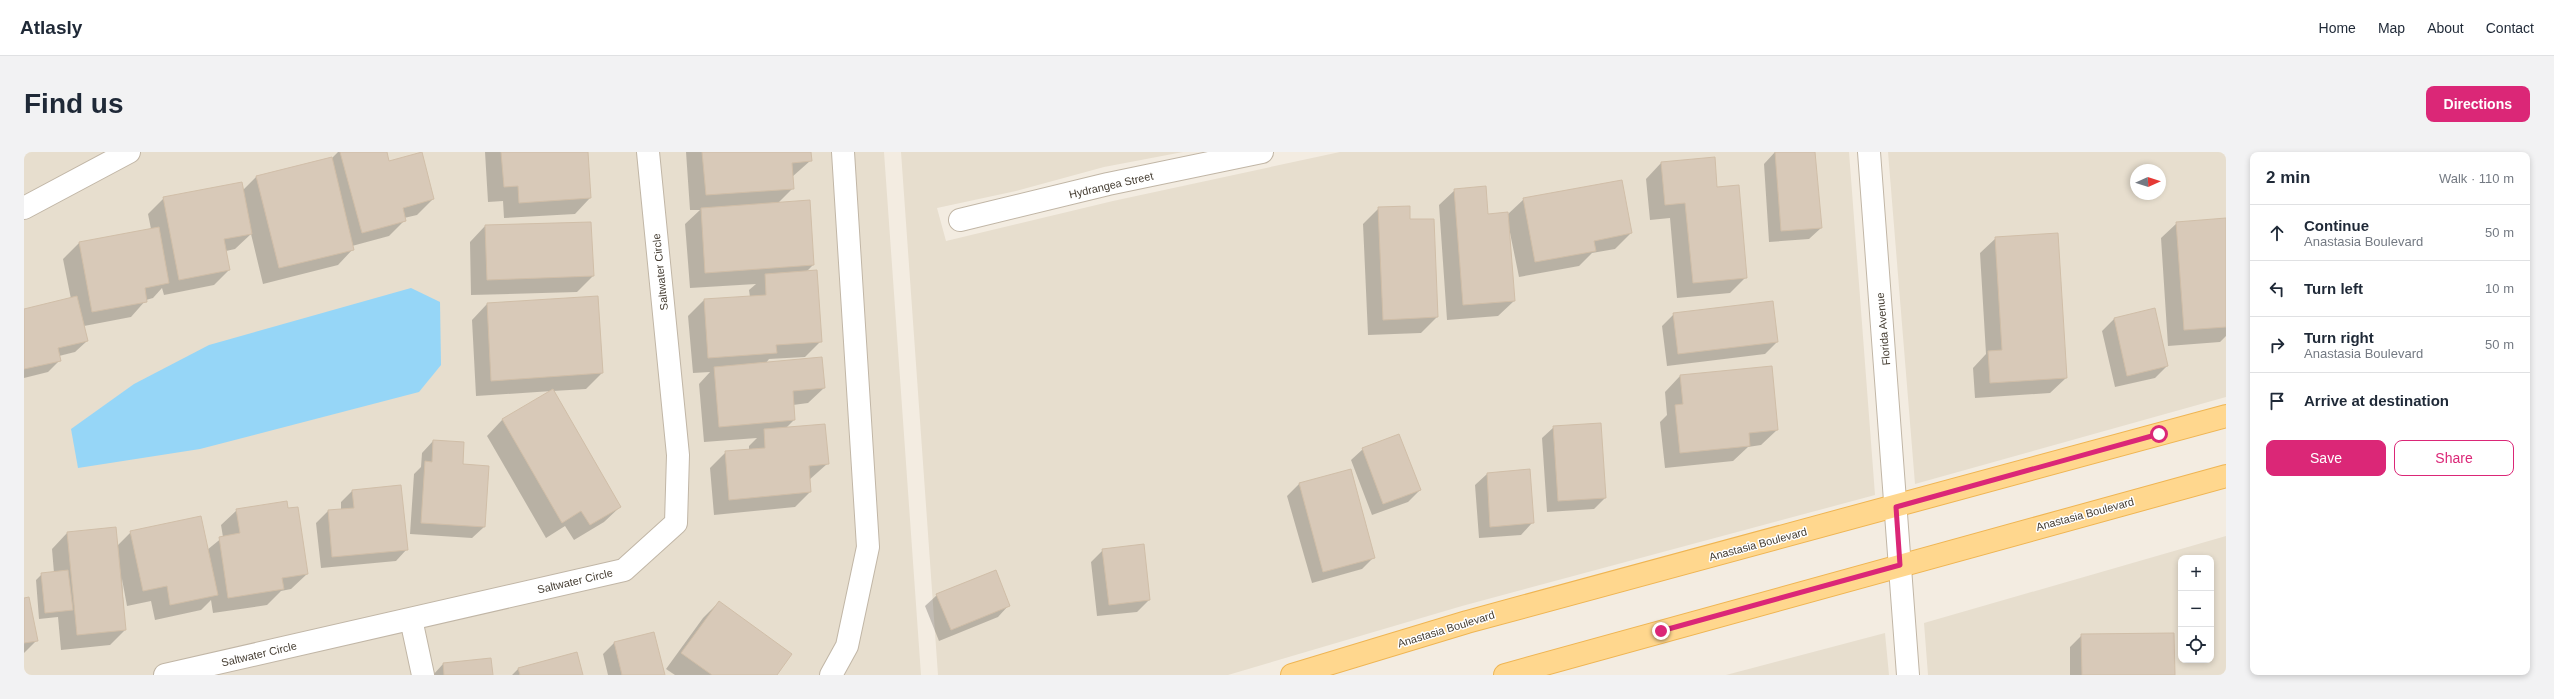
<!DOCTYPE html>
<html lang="en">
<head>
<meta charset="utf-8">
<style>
	body { margin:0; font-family:Arial,sans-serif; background:#f2f2f3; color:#1f2937 }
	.controls { position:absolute; right:12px; bottom:12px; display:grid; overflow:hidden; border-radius:8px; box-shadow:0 2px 6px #0003 }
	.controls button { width:36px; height:36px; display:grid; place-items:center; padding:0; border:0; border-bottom:1px solid #e0e1e3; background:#fff; color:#1f2937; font:20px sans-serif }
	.compass { position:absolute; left:2106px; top:12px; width:36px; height:36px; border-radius:50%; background:#fff; box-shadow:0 2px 6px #0003; rotate:87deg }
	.stop { position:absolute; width:12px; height:12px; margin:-9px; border:3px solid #db2777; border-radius:50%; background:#fff }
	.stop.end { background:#db2777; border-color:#fff; box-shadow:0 1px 4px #0008 }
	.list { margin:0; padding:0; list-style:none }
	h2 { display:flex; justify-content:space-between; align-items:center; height:52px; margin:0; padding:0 16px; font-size:17px }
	h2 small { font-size:13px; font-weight:400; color:#747a83 }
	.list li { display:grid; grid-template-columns:26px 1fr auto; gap:12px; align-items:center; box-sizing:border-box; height:56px; padding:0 16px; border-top:1px solid #e0e1e3 }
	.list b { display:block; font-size:15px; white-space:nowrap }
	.list p { margin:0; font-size:13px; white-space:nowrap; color:#747a83 }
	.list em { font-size:13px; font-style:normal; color:#747a83 }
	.actions { display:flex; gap:8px; padding:12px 16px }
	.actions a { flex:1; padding:9px 0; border:1px solid #db2777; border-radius:8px; text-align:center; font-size:14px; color:#db2777 }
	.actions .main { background:#db2777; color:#fff }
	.icon { flex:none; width:22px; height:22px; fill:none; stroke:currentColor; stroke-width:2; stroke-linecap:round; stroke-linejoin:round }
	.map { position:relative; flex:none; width:2202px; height:523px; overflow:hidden; border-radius:8px }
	header { display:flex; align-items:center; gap:24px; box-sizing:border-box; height:56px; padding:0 20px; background:#fff; border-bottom:1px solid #e0e1e3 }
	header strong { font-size:19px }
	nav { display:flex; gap:22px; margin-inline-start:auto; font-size:14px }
	.intro { display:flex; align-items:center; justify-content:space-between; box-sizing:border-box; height:96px; padding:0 24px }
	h1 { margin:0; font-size:28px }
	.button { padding:10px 18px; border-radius:8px; background:#db2777; color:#fff; font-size:14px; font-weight:700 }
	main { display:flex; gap:24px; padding:0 24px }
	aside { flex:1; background:#fff; border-radius:8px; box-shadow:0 2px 6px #0003 }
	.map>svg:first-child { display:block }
	.residential { fill:#e7dece; fill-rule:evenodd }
	.water { fill:#96d6f7 }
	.shadow { fill:#0003 }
	.building { fill:#d8c9b8; stroke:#d0bea8 }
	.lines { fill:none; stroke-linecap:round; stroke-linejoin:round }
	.minor-casing { stroke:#c1b6a6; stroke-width:24 }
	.primary-casing { stroke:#efb553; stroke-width:24 }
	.minor { stroke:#fff; stroke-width:22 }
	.primary { stroke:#ffd78e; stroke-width:22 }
	.route { stroke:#db2777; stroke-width:5 }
	.labels { text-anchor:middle; stroke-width:3; stroke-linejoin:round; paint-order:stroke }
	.street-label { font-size:11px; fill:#443c31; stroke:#fff }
</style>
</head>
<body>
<header>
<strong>Atlasly</strong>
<nav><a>Home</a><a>Map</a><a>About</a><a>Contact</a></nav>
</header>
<div class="intro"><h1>Find us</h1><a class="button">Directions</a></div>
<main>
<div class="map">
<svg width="2202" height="523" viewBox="0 0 2202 523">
	<rect width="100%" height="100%" fill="#f3ece1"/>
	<path class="residential" d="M0,0H860L897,523H0Z
		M877,0H1159L1080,15L992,39L913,56L922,89L1089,49L1316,0H1825L1851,343L1438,454L1204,523H914Z
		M1864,0H2202V245L1891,332ZM2112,18H2136V42H2112Z
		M2202,384V523H1904L1900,471ZM2157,406H2187V508H2157Z
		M1861,481L1865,523H1702Z"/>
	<path class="water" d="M387,136L416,150L417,213L395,240L176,297L54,316L47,277L110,232L185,193Z"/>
	<path class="shadow" d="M314,0H362L364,10L409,47L393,63L380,66L381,68L365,84L328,94L329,97L314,113L239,132L227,82L211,97L202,99L205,118L190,133L140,143L138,136L129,146L122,148L107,165L60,174L63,189L51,200L35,204L36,208L24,220L0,226V158L47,147L39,107L55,91L127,77L124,62L140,46L219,38L232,25L307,7Z
		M461,0H563L566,46L551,62L480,66L479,49L464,50Z
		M662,0H786V9L768,25L769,36L754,51L789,113L782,120L797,189L781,205L745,207L742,211L800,236L784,251L769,253L770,268L762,276L803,312L785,328L786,340L771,355L690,363L686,316L702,300L725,298V294L733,286L680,290L675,232L686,220L669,221L664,164L680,148L726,145L725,138L732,132L666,136L661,72L676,58H666Z
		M1751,0H1790L1797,76L1785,87L1745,90L1740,12Z
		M1637,11L1692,36L1722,125L1706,141L1653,146L1646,66L1626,68L1622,27Z
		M1431,38L1463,63H1483L1500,47L1607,81L1591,97L1568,101L1555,114L1495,125L1484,71L1490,149L1474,164L1423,168L1415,53Z
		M1355,56L1385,68L1413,165L1397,181L1344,183L1339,72Z
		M2202,67V184L2196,190L2144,194L2137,86L2153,71Z
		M461,74L569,124L553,140L447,143L446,90Z
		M1972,86L2042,226L2026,241L1951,246L1949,216L1962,202L1956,101Z
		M463,152L578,221L562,237L529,239L596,355L580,370L550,388L541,374L522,386L463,284L478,268L528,239L452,244L448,168Z
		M2130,158L2143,214L2131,226L2091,235L2078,179L2090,167Z
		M1650,162L1753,190L1741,202L1643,214L1638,174Z
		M1656,224L1753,278L1737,293L1724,295L1709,309L1641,316L1636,270L1643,263L1641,240Z
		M1530,275L1581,346L1570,357L1523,360L1518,286Z
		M409,289L438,313L460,375L448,386L386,382L390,322L397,315L398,301Z
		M1339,297L1396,338L1384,350L1348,363L1327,308Z
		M1326,318L1350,405L1338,417L1288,431L1263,344L1275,332Z
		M1505,318L1508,371L1497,383L1455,386L1451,333L1463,322Z
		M328,339L383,397L372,409L297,416L292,371L304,359L317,358V350Z
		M263,357L283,422L267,437L257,439L243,453L189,461L187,448L177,458L131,468L127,449L103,454L98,427L101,478L86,493L37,498L34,465L15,467L12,428L18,422L30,421L28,397L43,381L93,394L107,380L183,398L199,385L197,373L213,358Z
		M1079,398L1125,448L1113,460L1073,464L1067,410Z
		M913,443L985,453L974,465L915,489L901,454Z
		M0,448L13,488L0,501Z
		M695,450L752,523H651L642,517L679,466Z
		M2058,483L2149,523H2046V495Z
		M590,491L640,523H584L579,502Z
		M419,512L468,523H409Z
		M494,517L558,523H488Z"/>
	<path class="building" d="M316,0H363L365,9L398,0L410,47L379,56L382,69L338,81Z
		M477,0H564L567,46L495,51L494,34L480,35Z
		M678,0H787L788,9L768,11L770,37L682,43Z
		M1751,0H1791L1798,76L1757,79Z
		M308,5L330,98L255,116L232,24Z
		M1691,5L1693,35L1715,33L1723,126L1669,131L1661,51L1641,53L1637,10Z
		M1598,28L1608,81L1570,89L1572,99L1511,110L1499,46Z
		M218,30L228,82L200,87L206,118L155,128L139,45Z
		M1462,34L1464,62L1484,60L1491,149L1439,153L1430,37Z
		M786,48L790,113L681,121L677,56Z
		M1386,54V67H1410L1414,165L1359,168L1354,55Z
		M2202,66V175L2160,178L2152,70Z
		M567,70L570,124L463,128L461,73Z
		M135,75L145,131L121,136L123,150L68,160L55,90Z
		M2034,81L2043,226L1966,231L1964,199L1978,198L1971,85Z
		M793,118L798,190L752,193L753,201L684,206L680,147L742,143L741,122Z
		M53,144L64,189L34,196L37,209L0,217V157Z
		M574,144L579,221L467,229L463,151Z
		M1749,149L1754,190L1654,202L1649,161Z
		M2131,156L2144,214L2103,224L2090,166Z
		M798,205L801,236L769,239L771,268L695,275L690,215Z
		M1748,214L1754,278L1725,281L1726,294L1656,301L1651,253L1659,252L1656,223Z
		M529,237L597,355L566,373L557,359L538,371L478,267Z
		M1577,271L1582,346L1534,349L1529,274Z
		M801,272L805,312L785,314L787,340L705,348L701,299L741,296L740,277Z
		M1375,282L1397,338L1359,352L1338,296Z
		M409,288L440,290L439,312L465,314L461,375L397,371L401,309L408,310Z
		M1327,317L1351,406L1299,420L1275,331Z
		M1506,317L1510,371L1466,375L1463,321Z
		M377,333L384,398L308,405L304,358L330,356L328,338Z
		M263,349L264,356L274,355L284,422L258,426L260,437L204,446L195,385L216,381L212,357Z
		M177,364L194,443L146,453L143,434L119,439L106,379Z
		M92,375L102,478L53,483L43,380Z
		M1120,392L1126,448L1085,453L1078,397Z
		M44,418L49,458L21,461L17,421Z
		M972,418L986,454L927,478L912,442Z
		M5,445L14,489L0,491V446Z
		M695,449L768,502L753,523H688L657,501Z
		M630,480L641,523H598L590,490Z
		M2150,481L2151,523H2058L2057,482Z
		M553,500L559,523H496L494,516Z
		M467,506L469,523H420L419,511Z"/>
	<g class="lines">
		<g class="minor-casing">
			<path id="minor" d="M1845,0L1884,523
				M0,56L105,0
				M936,68L1084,32L1238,0
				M387,467L399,523
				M141,523L600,418L652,371L654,303L624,0
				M807,523L823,494L844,395L819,0"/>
		</g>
		<g class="primary-casing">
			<path id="primary" d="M1268,523L1443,470L2202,264
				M1481,523L2202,324"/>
		</g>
		<use href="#minor" class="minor"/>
		<use href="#primary" class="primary"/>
	</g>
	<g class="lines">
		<path class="route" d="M1637,479L1876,413L1872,355L2135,282"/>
	</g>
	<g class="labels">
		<g class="street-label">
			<text transform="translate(1087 33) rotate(-13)" y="4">Hydrangea Street</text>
			<text transform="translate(636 120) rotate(-96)" y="4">Saltwater Circle</text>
			<text transform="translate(1859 177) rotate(-95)" y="4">Florida Avenue</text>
			<text transform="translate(2061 362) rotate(-15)" y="4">Anastasia Boulevard</text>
			<text transform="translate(1734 392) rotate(-15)" y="4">Anastasia Boulevard</text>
			<text transform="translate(551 429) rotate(-13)" y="4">Saltwater Circle</text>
			<text transform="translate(1422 477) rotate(-17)" y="4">Anastasia Boulevard</text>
			<text transform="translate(235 502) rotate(-13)" y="4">Saltwater Circle</text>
		</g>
	</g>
</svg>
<div class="controls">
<button>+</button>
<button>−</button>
<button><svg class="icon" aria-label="locate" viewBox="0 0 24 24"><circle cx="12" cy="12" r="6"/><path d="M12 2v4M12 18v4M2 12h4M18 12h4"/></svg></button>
</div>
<svg class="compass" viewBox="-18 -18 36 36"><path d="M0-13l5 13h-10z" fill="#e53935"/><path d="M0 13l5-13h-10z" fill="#747a83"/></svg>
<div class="stop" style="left:2135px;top:282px"></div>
<div class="stop end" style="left:1637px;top:479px"></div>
</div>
<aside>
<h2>2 min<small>Walk · 110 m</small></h2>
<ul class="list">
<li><svg class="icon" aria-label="ahead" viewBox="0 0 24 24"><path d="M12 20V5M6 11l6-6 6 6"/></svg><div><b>Continue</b><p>Anastasia Boulevard</p></div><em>50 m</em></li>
<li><svg class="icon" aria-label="left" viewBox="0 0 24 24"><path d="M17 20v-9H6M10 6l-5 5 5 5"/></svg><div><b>Turn left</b></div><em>10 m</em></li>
<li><svg class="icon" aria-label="right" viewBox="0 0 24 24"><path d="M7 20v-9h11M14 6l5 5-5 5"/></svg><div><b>Turn right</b><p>Anastasia Boulevard</p></div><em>50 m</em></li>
<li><svg class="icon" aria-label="arrive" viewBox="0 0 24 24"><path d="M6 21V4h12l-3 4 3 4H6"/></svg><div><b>Arrive at destination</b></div></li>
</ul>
<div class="actions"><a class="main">Save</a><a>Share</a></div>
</aside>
</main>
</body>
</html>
